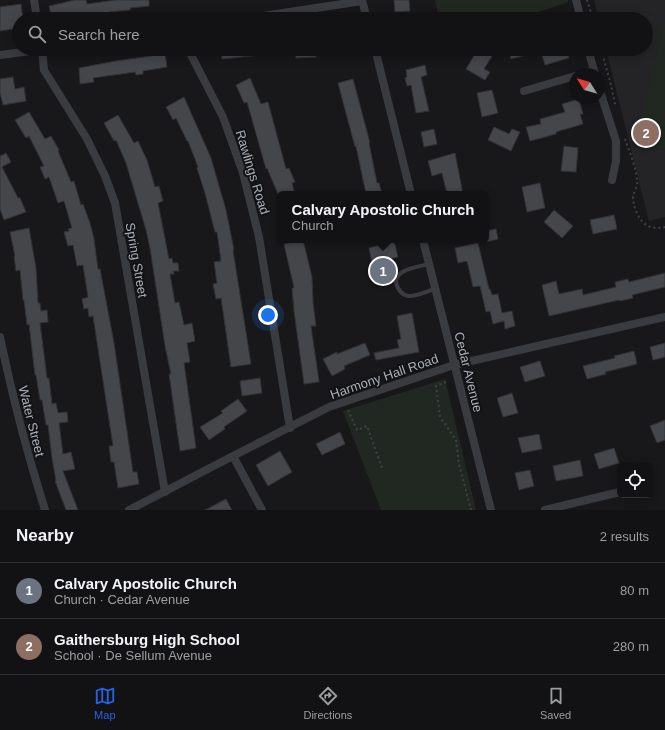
<!DOCTYPE html>
<html lang="en">
<head>
<meta charset="utf-8">
<style>
	body { margin:0; font-family:Helvetica,sans-serif; background:#1b1b1d; color:#f1f3f6 }
	.controls { position:absolute; right:12px; bottom:12px; display:grid; overflow:hidden; border-radius:6px; box-shadow:0 2px 10px #0003 }
	.controls button { width:36px; height:36px; display:grid; place-items:center; padding:0; border:0; border-bottom:1px solid #313234; background:#121214; color:#f1f3f6; font:20px sans-serif }
	.compass { position:absolute; left:569px; top:68px; width:36px; height:36px; border-radius:50%; background:#121214; box-shadow:0 2px 10px #0003; rotate:307deg }
	.you { position:absolute; left:268px; top:315px; width:14px; height:14px; margin:-10px; border:3px solid #fff; border-radius:50%; background:#1a73e8; box-shadow:0 0 0 6px #1a73e833 }
	.badge { display:grid; place-items:center; width:26px; height:26px; border-radius:50%; background:#2563eb; color:#fff; font-size:13px; font-weight:700 }
	.pin { position:absolute; translate:-50% -50%; border:2px solid #fff; box-shadow:0 1px 4px #0006 }
	.popup { position:absolute; left:277px; top:191px; width:212px; height:52px; box-sizing:border-box; display:grid; place-content:center; border-radius:6px; background:#121214; filter:drop-shadow(0 1px 3px #0005); font-size:13px; white-space:nowrap; color:#9c9ea0 }
	.popup b { font-size:15px; color:#f1f3f6 }
	.popup::after { content:''; position:absolute; left:50%; top:100%; margin-left:-8px; border:8px solid transparent; border-top-color:#121214 }
	.list { margin:0; padding:0; list-style:none }
	h2 { display:flex; justify-content:space-between; align-items:center; height:52px; margin:0; padding:0 16px; font-size:17px }
	h2 small { font-size:13px; font-weight:400; color:#9c9ea0 }
	.list li { display:grid; grid-template-columns:26px 1fr auto; gap:12px; align-items:center; box-sizing:border-box; height:56px; padding:0 16px; border-top:1px solid #313234 }
	.list b { display:block; font-size:15px; white-space:nowrap }
	.list p { margin:0; font-size:13px; white-space:nowrap; color:#9c9ea0 }
	.list em { font-size:13px; font-style:normal; color:#9c9ea0 }
	.icon { flex:none; width:22px; height:22px; fill:none; stroke:currentColor; stroke-width:2; stroke-linecap:round; stroke-linejoin:round }
	.map { position:relative; flex:none; width:665px; height:510px; overflow:hidden }
	.search { position:absolute; background:#121214; box-shadow:0 2px 10px #0003; left:12px; right:12px; top:12px; height:44px; display:flex; align-items:center; gap:10px; box-sizing:border-box; padding:0 14px; border-radius:22px; color:#9c9ea0; font-size:15px }
	.sheet { height:164px; background:#121214 }
	nav { display:flex; justify-content:space-around; align-items:center; box-sizing:border-box; height:56px; border-top:1px solid #313234; background:#121214; font-size:11px; color:#9c9ea0 }
	nav a { display:grid; justify-items:center; gap:2px }
	nav .on { color:#2563eb }
	.map>svg:first-child { display:block }
	.built { fill:#242427 }
	.green { fill:#202821 }
	.building { fill:#45464a; stroke:#323236 }
	.lines { fill:none; stroke-linecap:round; stroke-linejoin:round }
	.path { stroke:#3f4246; stroke-width:2; stroke-dasharray:2 3; stroke-linecap:butt }
	.lane { stroke:#393b3f; stroke-width:4 }
	.street { stroke:#393b3f; stroke-width:8 }
	.labels { text-anchor:middle; stroke-width:4; stroke-linejoin:round; paint-order:stroke }
	.street-label { font-size:13px; fill:#abb0b9; stroke:#131315 }
</style>
</head>
<body>
<div class="map">
<svg width="665" height="510" viewBox="0 0 665 510">
	<rect width="100%" height="100%" fill="#18181a"/>
	<path class="built" d="M594,0H665V217L649,221L606,49H646V19H599Z"/>
	<path class="green" d="M435,0H568V2L518,19H439Z
		M665,25V149L656,148L636,138Z
		M445,379L476,510H381L343,411Z"/>
	<path class="building" d="M75,0H86L87,4L116,0H149V6L130,8V10L109,12L110,14L89,17V19H52L49,6Z
		M394,0H409L410,11L395,12Z
		M21,4L23,19H19V28L0,31V7Z
		M221,49H261V55L222,59Z
		M295,49H316V57L296,58Z
		M478,49L492,56L484,69L490,72L485,80L466,69Z
		M509,49H539V52L511,59Z
		M540,49H567L569,58L545,65Z
		M165,54L167,67L143,71V74L136,75L135,72L93,78L94,82L80,84L79,68L116,61Z
		M425,65L427,75L421,77L429,111L416,113L411,85L407,86L405,78L407,77L406,70Z
		M13,77L15,89L24,87L26,101L3,105L0,93V79Z
		M250,78L261,104L268,102L286,169L289,168L295,182L292,183L295,194H278L267,168L266,169L247,102L244,103L236,85Z
		M353,79L370,143H369L377,183H379L382,194H366L356,146L355,147L338,83Z
		M492,90L498,113L482,117L477,93Z
		M184,97L211,158L226,210L234,250H233L251,364L231,367L221,298L216,299L213,284L217,283L214,262L221,261L217,232H215L205,193L197,168L198,167L188,141H187L176,118L173,120L166,107Z
		M579,99L583,114H580L583,124L556,132V134L530,141L526,127L541,124L540,119L565,112L562,104Z
		M29,112L45,139L51,136L59,150L58,151L71,182L74,181L81,205L83,204L90,223L94,239L98,269H100L114,343L133,472H137L139,484L118,488L114,462H111L109,446H113L93,316L89,317L88,308L84,309L82,299L88,297L83,265L77,266L73,245L68,246L64,232L69,231L68,229L72,228L64,201L58,203L49,177L45,179L40,167L44,166L29,136L26,138L15,120Z
		M118,115L134,143L138,141L147,160L155,187L159,186L163,201L158,203L169,259L172,258L173,263H178L179,271H173L174,274H170L175,303L179,302L184,325L192,323L195,341L187,343L190,362L184,363L196,448L180,451L169,374H171L165,346L150,248L146,230L126,163L116,140L114,141L104,123Z
		M494,127L509,134L512,129L520,132L511,151L488,140Z
		M434,129L437,144L424,147L421,132Z
		M564,146L578,148L576,172L561,171Z
		M6,153L11,162L2,167L18,198H20L26,212L4,220L0,209V156Z
		M455,153L463,194H447L442,173L432,176L428,161Z
		M540,183L545,208L527,212L522,187Z
		M554,210L573,226L562,238L544,222Z
		M614,215L617,229L593,234L590,220Z
		M29,228L36,268L38,303H40L41,311L47,310L48,322L40,323L47,378H49L52,404L56,403L58,413L67,412L68,422L59,423L63,454L71,452L75,469L63,471L78,510H66L55,481H56L52,458L48,425H46L42,400H40L36,375H35L29,324L27,325L24,300H23L20,270L16,271L14,256H15L10,232Z
		M496,229L498,239L486,242V231Z
		M303,240L312,277L313,302L316,326H311L319,382L304,384L294,311L292,288H294L284,244Z
		M394,241L398,257L372,263L369,248Z
		M478,243L489,289H490L492,295L498,294L502,313L512,311L515,326L505,329L504,321L493,324L490,311L486,312L480,286L473,287L467,261L458,263L455,248Z
		M665,273V287L632,295L633,298L620,301L619,300L549,316L542,285L556,281L559,294L582,289L583,295L616,287L615,282L628,279L629,282Z
		M412,313L419,352L376,360L374,353L399,348L397,340L401,339L397,316Z
		M365,343L370,355L344,366L345,369L332,376L323,359L337,352V354Z
		M665,343V357L653,360L650,347Z
		M634,351L637,364L605,372L606,374L587,379L583,366L615,358L614,356Z
		M540,361L545,376L525,382L520,367Z
		M260,378L262,393L242,396L240,381Z
		M512,393L518,413L503,417L497,398Z
		M238,399L247,411L224,427L225,429L209,440L200,427L223,413L221,411Z
		M665,420V440L657,443L650,426Z
		M340,432L345,444L322,455L316,444Z
		M539,434L542,449L522,453L518,438Z
		M614,448L619,463L599,469L594,454Z
		M280,451L292,472L268,486L256,465Z
		M580,460L583,476L556,481L553,466Z
		M530,470L534,486L519,490L515,473Z
		M226,499L232,510H205Z"/>
	<g class="lines">
		<path class="path" d="M587,0L593,19
			M601,49L611,85L615,104
			M625,139C629,150 637,170 637,181C638,186 634,191 633,196C633,202 634,206 636,211C642,225 650,230 665,227
			M446,382L436,386L440,417L456,440L459,464L471,510
			M348,410L357,430L367,426L383,471"/>
		<path class="lane" d="M429,264C418,267 388,270 398,288C400,292 404,295 408,296C416,297 427,291 435,289"/>
		<path class="street" d="M34,0L37,19
			M362,0L367,19
			M576,0L581,19
			M243,19L362,1
			M42,49L44,70L87,139L105,176L115,203L165,492
			M188,49L223,117L243,173L259,237L290,428
			M375,49L411,194
			M588,49L595,74
			M0,55L46,49
			M582,74L593,70
			M599,88L616,141V161L612,180
			M524,91L575,76
			M423,240L491,510
			M0,337C12,395 27,453 45,510
			M233,456L262,510
			M129,510L233,456L329,407L454,365L665,317
			M545,510L620,492"/>
	</g>
	<g class="labels">
		<g class="street-label">
			<text transform="translate(253 172) rotate(73)" y="5">Rawlings Road</text>
			<text transform="translate(137 260) rotate(80)" y="5">Spring Street</text>
			<text transform="translate(469 372) rotate(76)" y="5">Cedar Avenue</text>
			<text transform="translate(384 376) rotate(-19)" y="5">Harmony Hall Road</text>
			<text transform="translate(32 421) rotate(76)" y="5">Water Street</text>
		</g>
	</g>
</svg>
<div class="controls">
<button><svg class="icon" aria-label="locate" viewBox="0 0 24 24"><circle cx="12" cy="12" r="6"/><path d="M12 2v4M12 18v4M2 12h4M18 12h4"/></svg></button>
</div>
<svg class="compass" viewBox="-18 -18 36 36"><path d="M0-13l5 13h-10z" fill="#e53935"/><path d="M0 13l5-13h-10z" fill="#9c9ea0"/></svg>
<div class="you"></div>
<div class="pin badge" style="left:383px;top:271px;background:#6b7280">1</div>
<div class="popup"><b>Calvary Apostolic Church</b>Church</div>
<div class="pin badge" style="left:646px;top:133px;background:#8d6e63">2</div>
<div class="search"><svg class="icon" aria-label="search" viewBox="0 0 24 24"><circle cx="10" cy="10" r="6"/><path d="M15 15l6 6"/></svg>Search here</div>
</div>
<section class="sheet">
<h2>Nearby<small>2 results</small></h2>
<ul class="list">
<li><span class="badge" style="background:#6b7280">1</span><div><b>Calvary Apostolic Church</b><p>Church · Cedar Avenue</p></div><em>80 m</em></li>
<li><span class="badge" style="background:#8d6e63">2</span><div><b>Gaithersburg High School</b><p>School · De Sellum Avenue</p></div><em>280 m</em></li>
</ul>
</section>
<nav>
<a class="on"><svg class="icon" aria-label="map" viewBox="0 0 24 24"><path d="M3 6l6-2 6 2 6-2v14l-6 2-6-2-6 2zM9 4v14M15 6v14"/></svg>Map</a>
<a><svg class="icon" aria-label="directions" viewBox="0 0 24 24"><path d="M12 3l9 9-9 9-9-9zM9 14v-3h6M13 9l2 2-2 2"/></svg>Directions</a>
<a><svg class="icon" aria-label="saved" viewBox="0 0 24 24"><path d="M7 4h10v16l-5-4-5 4z"/></svg>Saved</a>
</nav>
</body>
</html>
